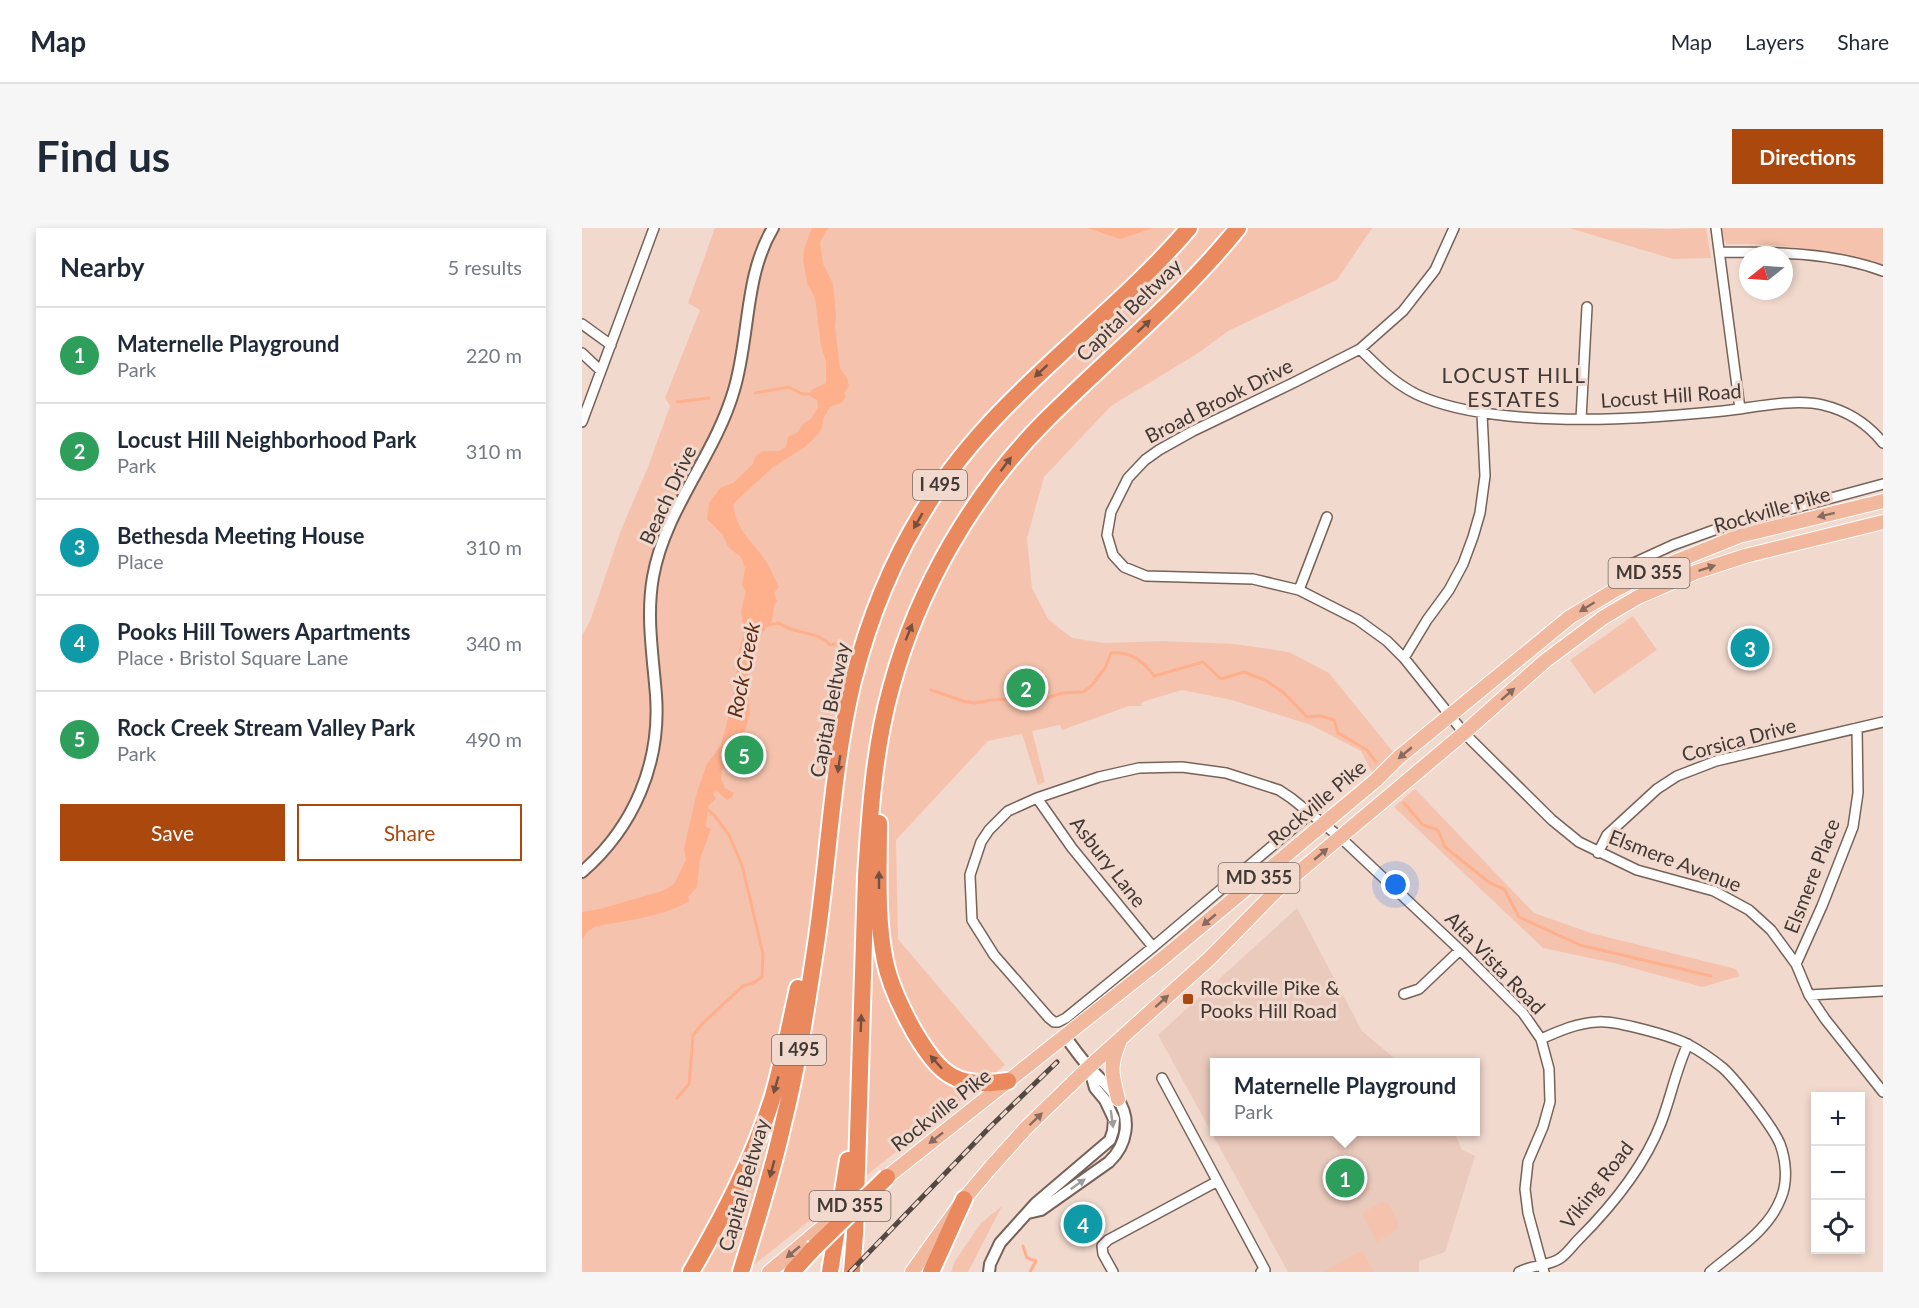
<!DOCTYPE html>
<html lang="en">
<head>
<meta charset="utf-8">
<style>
	body { margin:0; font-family:Lato,sans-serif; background:#f6f6f7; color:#1f2937 }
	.controls { position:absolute; right:18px; bottom:18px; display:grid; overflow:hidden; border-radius:0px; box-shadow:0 3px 9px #0003 }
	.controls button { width:54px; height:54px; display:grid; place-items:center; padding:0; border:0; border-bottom:2px solid #e0e1e3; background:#fff; color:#1f2937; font:30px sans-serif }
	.compass { position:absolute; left:1157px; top:18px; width:54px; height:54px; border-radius:50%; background:#fff; box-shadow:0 3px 9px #0003; rotate:253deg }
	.you { position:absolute; left:814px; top:657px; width:21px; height:21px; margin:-15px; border:4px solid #fff; border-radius:50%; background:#1a73e8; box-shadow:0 0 0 9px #1a73e833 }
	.badge { display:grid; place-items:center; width:39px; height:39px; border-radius:50%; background:#ab480e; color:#fff; font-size:20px; font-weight:700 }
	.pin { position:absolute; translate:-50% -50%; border:3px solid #fff; box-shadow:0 2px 6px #0006 }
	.popup { position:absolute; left:628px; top:830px; width:270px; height:78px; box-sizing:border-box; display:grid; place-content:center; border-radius:0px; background:#fff; filter:drop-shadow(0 2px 4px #0005); font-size:20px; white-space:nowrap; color:#747a83 }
	.popup b { font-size:22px; color:#1f2937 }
	.popup::after { content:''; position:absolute; left:50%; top:100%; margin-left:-12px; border:12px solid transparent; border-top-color:#fff }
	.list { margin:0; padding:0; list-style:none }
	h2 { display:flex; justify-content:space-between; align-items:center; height:78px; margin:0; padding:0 24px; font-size:26px }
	h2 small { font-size:20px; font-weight:400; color:#747a83 }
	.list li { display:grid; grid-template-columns:39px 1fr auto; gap:18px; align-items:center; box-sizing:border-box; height:96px; padding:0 24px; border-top:2px solid #e0e1e3 }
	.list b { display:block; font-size:22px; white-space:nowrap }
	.list p { margin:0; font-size:20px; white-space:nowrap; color:#747a83 }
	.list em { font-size:20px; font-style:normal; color:#747a83 }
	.actions { display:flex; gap:12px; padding:18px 24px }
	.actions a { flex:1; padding:14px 0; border:2px solid #ab480e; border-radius:0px; text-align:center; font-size:21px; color:#ab480e }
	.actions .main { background:#ab480e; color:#fff }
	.icon { flex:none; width:33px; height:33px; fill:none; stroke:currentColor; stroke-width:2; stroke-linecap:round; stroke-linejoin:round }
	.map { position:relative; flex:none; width:1301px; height:1044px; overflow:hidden; border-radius:0px }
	header { display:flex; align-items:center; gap:36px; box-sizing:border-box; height:84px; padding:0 30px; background:#fff; border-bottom:2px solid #e0e1e3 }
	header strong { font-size:28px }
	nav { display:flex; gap:33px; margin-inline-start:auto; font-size:21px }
	.intro { display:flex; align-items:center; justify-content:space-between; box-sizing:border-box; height:144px; padding:0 36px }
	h1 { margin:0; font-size:42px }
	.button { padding:15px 27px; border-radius:0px; background:#ab480e; color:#fff; font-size:21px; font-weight:700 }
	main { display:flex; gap:36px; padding:0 36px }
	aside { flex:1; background:#fff; border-radius:0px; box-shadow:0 3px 9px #0003 }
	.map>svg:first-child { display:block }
	.built { fill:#eacabc }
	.green { fill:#f5c3ad }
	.water { fill:#feaf8c }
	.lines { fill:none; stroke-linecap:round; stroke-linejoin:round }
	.stream { stroke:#feaf8c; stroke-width:3 }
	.minor-casing { stroke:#776258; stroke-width:12 }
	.tertiary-casing { stroke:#776258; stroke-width:14 }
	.primary-casing { stroke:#fff; stroke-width:16 }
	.motorway-casing { stroke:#fff; stroke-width:20 }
	.minor { stroke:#fff; stroke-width:9 }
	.tertiary { stroke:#fff; stroke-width:10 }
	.primary { stroke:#f2b89e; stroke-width:14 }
	.motorway { stroke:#e9895d; stroke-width:16 }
	.rail-casing { stroke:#544843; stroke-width:5 }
	.rail { stroke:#f2d9ce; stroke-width:3; stroke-dasharray:9; stroke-linecap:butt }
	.primary-bridge-casing { stroke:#fff; stroke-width:16; stroke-linecap:butt }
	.motorway-bridge-casing { stroke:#fff; stroke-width:20; stroke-linecap:butt }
	.primary-bridge { stroke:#f2b89e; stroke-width:14 }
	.motorway-bridge { stroke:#e9895d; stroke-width:16 }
	.oneway { fill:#745040 }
	.oneway2 { fill:#886b5e }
	.oneway3 { fill:#a09c9a }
	.poi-dot { fill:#ab480e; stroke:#f2d9ce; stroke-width:2 }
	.labels { text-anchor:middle; stroke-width:6; stroke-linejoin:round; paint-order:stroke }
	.shield { fill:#f2d9ce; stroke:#776862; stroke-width:1.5 }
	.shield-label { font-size:18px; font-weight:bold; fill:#423834 }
	.street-label { font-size:20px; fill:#423834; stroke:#f2d9ce }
	.poi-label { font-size:20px; fill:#423834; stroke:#f2d9ce; text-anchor:start }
	.neighbourhood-label { font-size:21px; letter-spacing:1.5px; fill:#423834; stroke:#f2d9ce }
	.water-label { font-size:21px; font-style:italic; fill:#5c2a12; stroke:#f2d9ce }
</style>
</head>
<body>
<header>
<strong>Map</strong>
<nav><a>Map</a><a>Layers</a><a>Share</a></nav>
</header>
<div class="intro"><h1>Find us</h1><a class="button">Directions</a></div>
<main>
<aside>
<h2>Nearby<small>5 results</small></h2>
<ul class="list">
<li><span class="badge" style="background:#2e9e5b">1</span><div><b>Maternelle Playground</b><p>Park</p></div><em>220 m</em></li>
<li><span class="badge" style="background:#2e9e5b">2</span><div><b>Locust Hill Neighborhood Park</b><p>Park</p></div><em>310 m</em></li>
<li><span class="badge" style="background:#0f9aa8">3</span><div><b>Bethesda Meeting House</b><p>Place</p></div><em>310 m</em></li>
<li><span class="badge" style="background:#0f9aa8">4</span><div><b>Pooks Hill Towers Apartments</b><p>Place · Bristol Square Lane</p></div><em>340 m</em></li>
<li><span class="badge" style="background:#2e9e5b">5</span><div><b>Rock Creek Stream Valley Park</b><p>Park</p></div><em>490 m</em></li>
</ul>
<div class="actions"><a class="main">Save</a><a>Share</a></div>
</aside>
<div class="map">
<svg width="1301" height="1044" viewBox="0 0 1301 1044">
	<rect width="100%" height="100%" fill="#f2d9ce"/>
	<path class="built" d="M715,680L780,803L817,834H632V904H872L880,922L893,928L863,1024L837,1033V1044H706L576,807Z"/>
	<path class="green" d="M133,0H790L755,52L648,102L613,127L529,178L462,249L445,310L450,360L466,391L490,410L522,415L580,413L653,416L707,424L747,445L816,530L794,552L779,523L729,497L650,472L600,462L560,474L559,478H547L480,502L478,497L450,503L463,554L456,557L440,506L406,513L314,612L316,711L423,837L163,1044H0V408L8,393L39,302L66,239L88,178L83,170L118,82L106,75Z
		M987,0L1090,1L1124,0L1129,30L1091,31Z
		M1140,0H1301V38C1249,22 1199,15 1145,16L1142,12Z
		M1051,388L1075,422L1012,466L988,432Z
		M833,561L952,685L1009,705L1154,741L1158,748L1120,759L1036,736L961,720L812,579Z
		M763,930L772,931L789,962L772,971L762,957L753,963L740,943Z
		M799,974L807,976L816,994V1001L795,1014L780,986Z
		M420,978L386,1044H369L373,1033L399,995Z
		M780,1022L792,1044H740H741Z"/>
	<path class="water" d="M230,0H246L238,14L241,36L251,56L252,65L254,89L253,98L258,140L265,150L267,158L262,165L264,169L259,175L248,179L241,191L240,199L237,205L224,218L190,240L152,275C151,298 168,311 181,329C187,337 192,349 197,359L192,365L195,373L192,378L190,393L173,414L167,430L165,455L168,486L164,499L162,512L159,522L140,543L139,551L143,560L152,565L150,569L145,572L135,563L131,565L134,571L126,578L124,599L129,601L118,631L115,659L106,669L107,673C79,690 43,692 12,699L5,704L0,712V684L18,681L80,663L92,656L104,632L102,621L115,564L125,536L139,517L147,486L153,455L157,422L162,405L159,383L164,364L160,357L163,340L159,329L146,319L141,307L125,291L127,275L138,260L151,255L171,236L173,229L180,223H197L204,219L206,209L216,204L221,196L229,191L236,179L235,172L229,169V162L244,155V134L239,118L233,70L225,55L221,32L222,21Z
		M506,0H571L538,11Z"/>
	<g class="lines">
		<path class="stream" d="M173,165L207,159L220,166H232
			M95,174L127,170
			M185,397L197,395C212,407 235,402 248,417L254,416
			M349,462L381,473L393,475L409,472L430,471L459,472L480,465L501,464L509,458L523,440L529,425C547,423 561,432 572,448L621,434L639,451L662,444L683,452L702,465L725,489L738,488L752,492L756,505L785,522L794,534
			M822,575L841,597L856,602L863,619L908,655L922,661L937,689L998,717L1129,748
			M95,870L107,856L111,807L121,795L161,758L171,755L180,749L181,726L160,637L147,607L133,588L125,581
			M441,1018L445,1030L454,1033L448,1044"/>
		<g class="minor-casing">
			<path id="minor" d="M872,0L853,42L821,83L778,121L711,155L611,203L577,222L563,232L546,250L529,284L525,307L531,327L542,339L564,348L671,351L717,362L776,392L805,413L822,430L882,505L970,592L997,614L1055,642L1132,663L1167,682L1189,702L1214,736L1227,767L1243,791L1301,864
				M1134,0L1158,181
				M1138,24C1192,24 1249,24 1301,43
				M0,96L29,117
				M778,121C795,138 812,155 834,166C863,180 896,185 927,188C998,195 1070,190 1141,183C1170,180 1212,170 1241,177C1266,183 1285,195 1301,215
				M0,125L18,142
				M999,191L1005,79
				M0,194L72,0
				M1045,338L1091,317L1135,301L1301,256
				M717,362L745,289
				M822,430L845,392L867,362L881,336L891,309L898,285L903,248L900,186
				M455,570L490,620L571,719
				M728,586L571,719L484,790L476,794H472L467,790L412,727L390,692L388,647L399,614L407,602L426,583L455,570L517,549L557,540L600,539L644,545L697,562L709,570L759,610L878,722L941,785L959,811L967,841L968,874L961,899L946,934L943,961L946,985L962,1044
				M1016,625L1025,607L1075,561L1095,548L1134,533L1301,494
				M1214,736L1240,678L1271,599L1276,565L1275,500
				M822,766L837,761L878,722
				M1227,767L1301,763
				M959,811C977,803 995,795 1015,794C1032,792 1091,808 1107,817C1118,823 1131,832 1141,840C1155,853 1191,899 1198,916C1204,932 1206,953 1199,970C1187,1002 1154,1022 1128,1044
				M580,850L683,1042L679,1044
				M531,1044L521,1026L520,1018L526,1012L634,954
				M937,1044C949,1037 966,1038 977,1031C984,1027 990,1018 996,1012C1029,979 1062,939 1079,895C1089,869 1094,841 1106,816"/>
		</g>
		<g class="tertiary-casing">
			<path id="tertiary" d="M0,644C52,599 79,535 74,467C71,428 64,388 71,349C83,281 133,228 152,162C168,109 162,48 191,0
				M446,985L459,982L527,934C545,917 550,891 535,870C527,858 516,849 506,838C498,829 490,818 483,808
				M407,1044L408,1036L418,1015L454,975L528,912L531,903L532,891L523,872L513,860L507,839"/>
		</g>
		<g class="primary-casing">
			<path id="primary" d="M536,871C530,846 527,839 537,815
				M305,949L580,731L794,552L816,530L988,389L1033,362L1070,343L1157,308L1301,273
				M187,1044L231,1007
				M330,1044L382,971L409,939L444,900L507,839L628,730L693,664L882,505L963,433L1022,389L1056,369L1114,344L1163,328L1301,294"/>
		</g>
		<g class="motorway-casing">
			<path id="motorway" d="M297,595C297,639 294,690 303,733C308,758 320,782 333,805C359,848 375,861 426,853
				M109,1044C141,988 172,930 191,868C201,833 208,796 216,760
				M159,1044C174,995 190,946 201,896C216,837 225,776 234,716C247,629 250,539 271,453C287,390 312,328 347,274C415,165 525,96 607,0
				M210,1044L231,1021
				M248,1044L266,932
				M270,1044L273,1006L284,648C288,585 292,521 309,460C336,360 391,265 464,192C528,128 599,71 656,0
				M349,1044L382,971"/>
		</g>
		<use href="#minor" class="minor"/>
		<use href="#tertiary" class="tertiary"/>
		<use href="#primary" class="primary"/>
		<use href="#motorway" class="motorway"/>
		<g class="rail-casing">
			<path id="rail" d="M268,1044L407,900L475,834"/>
		</g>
		<use href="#rail" class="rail"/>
		<g class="primary-bridge-casing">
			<path id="primary-bridge" d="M231,1007L256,987"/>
		</g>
		<g class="motorway-bridge-casing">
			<path id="motorway-bridge" d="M231,1021L305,949"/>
		</g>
		<use href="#primary-bridge" class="primary-bridge"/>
		<use href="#motorway-bridge" class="motorway-bridge"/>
	</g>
	<defs><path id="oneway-solid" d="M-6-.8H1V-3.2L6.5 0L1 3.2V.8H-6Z" transform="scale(1.5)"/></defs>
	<g class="oneway">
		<use href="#oneway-solid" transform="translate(562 98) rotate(-43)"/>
		<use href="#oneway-solid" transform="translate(459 143) rotate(137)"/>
		<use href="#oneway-solid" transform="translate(424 236) rotate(-53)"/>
		<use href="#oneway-solid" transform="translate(336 293) rotate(120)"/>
		<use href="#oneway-solid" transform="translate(327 404) rotate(-68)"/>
		<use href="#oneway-solid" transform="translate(257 536) rotate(98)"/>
		<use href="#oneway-solid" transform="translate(297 652) rotate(-90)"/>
		<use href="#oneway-solid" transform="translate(279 795) rotate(-88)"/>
		<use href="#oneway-solid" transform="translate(354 834) rotate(-132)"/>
		<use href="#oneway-solid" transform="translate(194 857) rotate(106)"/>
		<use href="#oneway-solid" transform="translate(190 941) rotate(105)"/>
	</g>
	<g class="oneway2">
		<use href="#oneway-solid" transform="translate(1244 287) rotate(166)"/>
		<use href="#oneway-solid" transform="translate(1125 340) rotate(-18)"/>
		<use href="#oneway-solid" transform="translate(1005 379) rotate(148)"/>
		<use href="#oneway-solid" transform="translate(926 466) rotate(-41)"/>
		<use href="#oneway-solid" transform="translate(823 525) rotate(140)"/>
		<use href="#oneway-solid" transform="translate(739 626) rotate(-40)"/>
		<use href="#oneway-solid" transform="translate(627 692) rotate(140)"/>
		<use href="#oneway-solid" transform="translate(580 773) rotate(-42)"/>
		<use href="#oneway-solid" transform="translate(454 891) rotate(-44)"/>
		<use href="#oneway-solid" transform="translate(354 910) rotate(142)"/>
		<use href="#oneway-solid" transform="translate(211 1024) rotate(140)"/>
	</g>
	<g class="oneway3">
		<use href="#oneway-solid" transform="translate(530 891) rotate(82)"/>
		<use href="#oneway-solid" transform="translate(496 956) rotate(-35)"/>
	</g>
	<rect class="poi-dot" x="600" y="765" width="12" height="12" rx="3"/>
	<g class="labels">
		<g class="shield">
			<rect x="331" y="242" width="54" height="30" rx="4.5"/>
			<rect x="1026.5" y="330" width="81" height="30" rx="4.5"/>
			<rect x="636.5" y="635" width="81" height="30" rx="4.5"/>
			<rect x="190" y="807" width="54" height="30" rx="4.5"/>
			<rect x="227.5" y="963" width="81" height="30" rx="4.5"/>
		</g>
		<g class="shield-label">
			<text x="358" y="263">I 495</text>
			<text x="1067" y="351">MD 355</text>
			<text x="677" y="656">MD 355</text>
			<text x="217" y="828">I 495</text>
			<text x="268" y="984">MD 355</text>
		</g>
		<g class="street-label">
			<text transform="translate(547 82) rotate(-44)" y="7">Capital Beltway</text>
			<text transform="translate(1089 168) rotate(-4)" y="7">Locust Hill Road</text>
			<text transform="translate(637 173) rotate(-27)" y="7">Broad Brook Drive</text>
			<text transform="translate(86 267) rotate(-65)" y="7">Beach Drive</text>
			<text transform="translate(1190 282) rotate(-16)" y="7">Rockville Pike</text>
			<text transform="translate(248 482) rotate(-79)" y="7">Capital Beltway</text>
			<text transform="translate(1157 512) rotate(-15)" y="7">Corsica Drive</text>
			<text transform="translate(735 575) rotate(-40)" y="7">Rockville Pike</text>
			<text transform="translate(1093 633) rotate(21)" y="7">Elsmere Avenue</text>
			<text transform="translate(526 634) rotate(52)" y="7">Asbury Lane</text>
			<text transform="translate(1230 648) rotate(-69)" y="7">Elsmere Place</text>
			<text transform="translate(913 735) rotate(46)" y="7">Alta Vista Road</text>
			<text transform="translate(359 882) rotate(-38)" y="7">Rockville Pike</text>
			<text transform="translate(162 957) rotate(-74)" y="7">Capital Beltway</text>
			<text transform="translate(1015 957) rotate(-52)" y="7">Viking Road</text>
		</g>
		<g class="poi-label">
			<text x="618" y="767">Rockville Pike &amp;<tspan x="618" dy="23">Pooks Hill Road</tspan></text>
		</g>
		<g class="neighbourhood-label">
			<text x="932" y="155">LOCUST HILL<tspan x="932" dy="24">ESTATES</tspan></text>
		</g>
		<g class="water-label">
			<text transform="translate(162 442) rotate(-79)" y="7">Rock Creek</text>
		</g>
	</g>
</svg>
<div class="controls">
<button>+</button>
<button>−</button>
<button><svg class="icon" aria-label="locate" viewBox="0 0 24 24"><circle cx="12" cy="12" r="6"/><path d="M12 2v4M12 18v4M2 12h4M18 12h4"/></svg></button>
</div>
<svg class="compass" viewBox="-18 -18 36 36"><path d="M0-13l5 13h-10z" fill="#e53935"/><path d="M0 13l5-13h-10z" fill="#747a83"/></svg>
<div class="you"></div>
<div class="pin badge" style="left:763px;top:950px;background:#2e9e5b">1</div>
<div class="popup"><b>Maternelle Playground</b>Park</div>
<div class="pin badge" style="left:444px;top:460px;background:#2e9e5b">2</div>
<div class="pin badge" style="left:1168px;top:420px;background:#0f9aa8">3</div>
<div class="pin badge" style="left:501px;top:996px;background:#0f9aa8">4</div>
<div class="pin badge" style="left:162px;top:527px;background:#2e9e5b">5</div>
</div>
</main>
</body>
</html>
